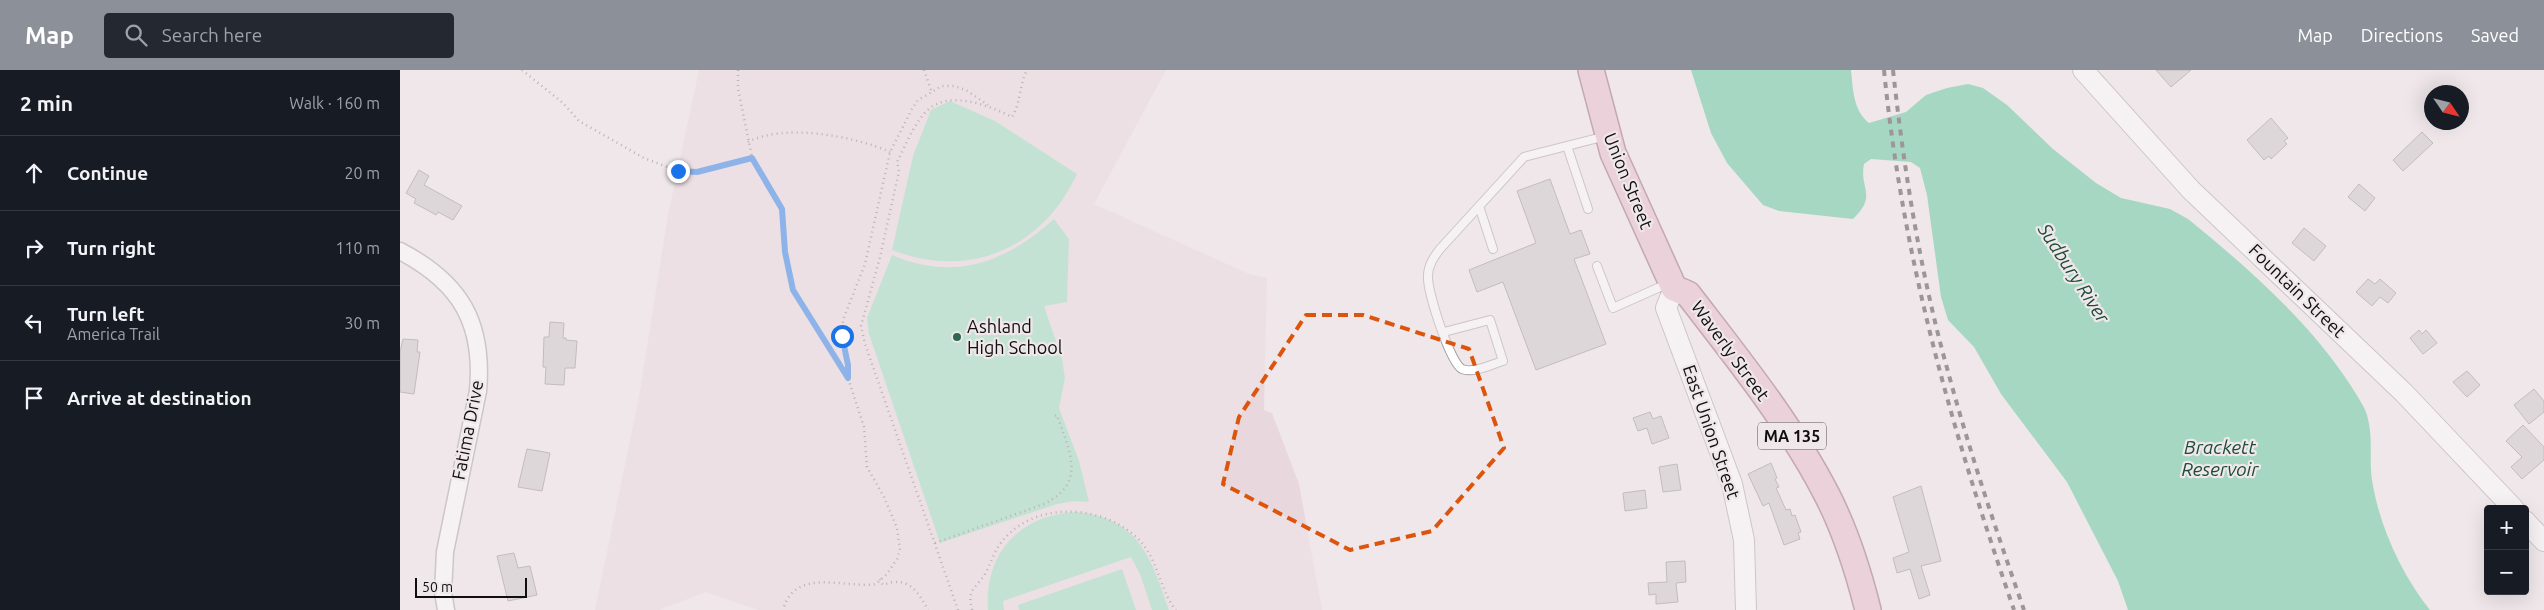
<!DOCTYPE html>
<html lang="en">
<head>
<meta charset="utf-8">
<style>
	body { margin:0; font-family:Ubuntu,sans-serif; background:#242831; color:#f1f3f6 }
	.controls { position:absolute; right:15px; bottom:15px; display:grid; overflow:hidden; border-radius:5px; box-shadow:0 5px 20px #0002 }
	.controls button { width:45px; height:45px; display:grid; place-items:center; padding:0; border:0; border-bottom:1px solid #363941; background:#171b24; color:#f1f3f6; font:25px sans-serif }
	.compass { position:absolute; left:2024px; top:15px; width:45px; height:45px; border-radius:50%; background:#171b24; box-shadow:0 5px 20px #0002; rotate:125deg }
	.scale { position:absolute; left:15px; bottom:12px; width:112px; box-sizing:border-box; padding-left:5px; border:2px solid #100e0f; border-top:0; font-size:14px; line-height:18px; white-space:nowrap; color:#100e0f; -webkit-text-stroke:4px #efe7ea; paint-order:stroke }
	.stop { position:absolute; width:15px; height:15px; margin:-11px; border:4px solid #1a73e8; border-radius:50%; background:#fff }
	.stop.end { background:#1a73e8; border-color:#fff; box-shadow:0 1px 5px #0008 }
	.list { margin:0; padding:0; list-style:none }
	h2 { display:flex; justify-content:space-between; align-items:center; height:65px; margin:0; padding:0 20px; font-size:21px }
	h2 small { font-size:16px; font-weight:400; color:#9ea1a6 }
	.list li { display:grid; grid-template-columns:32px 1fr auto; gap:15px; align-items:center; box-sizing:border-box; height:75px; padding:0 20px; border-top:1px solid #363941 }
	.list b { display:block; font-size:19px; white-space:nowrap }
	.list p { margin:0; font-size:16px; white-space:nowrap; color:#9ea1a6 }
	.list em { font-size:16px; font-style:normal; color:#9ea1a6 }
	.icon { flex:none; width:28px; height:28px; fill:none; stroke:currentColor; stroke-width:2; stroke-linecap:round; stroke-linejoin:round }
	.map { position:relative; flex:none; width:2144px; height:540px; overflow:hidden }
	header { display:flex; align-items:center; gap:30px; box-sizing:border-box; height:70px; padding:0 25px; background:#8c9099; color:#fff }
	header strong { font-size:24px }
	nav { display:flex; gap:28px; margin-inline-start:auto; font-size:18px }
	.search { width:350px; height:45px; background:#242831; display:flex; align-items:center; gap:12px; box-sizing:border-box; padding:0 18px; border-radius:5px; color:#9ea1a6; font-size:19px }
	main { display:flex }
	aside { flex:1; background:#171b24 }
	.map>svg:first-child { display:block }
	.built { fill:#e8d8de }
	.green { fill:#90dbb9 }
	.water { fill:#4cc496 }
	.building { fill:#cbc3c6; stroke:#8e8789 }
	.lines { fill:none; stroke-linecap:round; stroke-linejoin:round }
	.service-casing { stroke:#a49d9f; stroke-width:10 }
	.minor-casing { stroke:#a49d9f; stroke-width:19 }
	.tertiary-casing { stroke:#a49d9f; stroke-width:22 }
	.primary-casing { stroke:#8f5a70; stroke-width:28 }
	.path { stroke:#797577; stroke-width:2.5; stroke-dasharray:1 4; stroke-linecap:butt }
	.service { stroke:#fff; stroke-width:8 }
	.minor { stroke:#fff; stroke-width:16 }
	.tertiary { stroke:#fff; stroke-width:20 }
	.primary { stroke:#e5b5c8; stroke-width:25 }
	.rail { stroke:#383436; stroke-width:4; stroke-dasharray:6 6; stroke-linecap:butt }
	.route { stroke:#1a73e8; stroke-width:6 }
	.marked { fill:none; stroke:#dd550c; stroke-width:4; stroke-dasharray:10 6; stroke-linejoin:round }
	.poi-dot { fill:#2f6851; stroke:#efe7ea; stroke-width:2 }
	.labels { text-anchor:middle; stroke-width:4.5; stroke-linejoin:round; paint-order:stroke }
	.shield { fill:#efe7ea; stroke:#534f51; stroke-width:1 }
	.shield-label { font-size:16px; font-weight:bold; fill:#100e0f }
	.street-label { font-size:18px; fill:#100e0f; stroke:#efe7ea }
	.poi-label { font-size:18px; fill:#100e0f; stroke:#efe7ea; text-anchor:start }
	.water-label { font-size:19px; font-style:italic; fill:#1b4c39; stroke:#efe7ea }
</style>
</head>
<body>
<header>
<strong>Map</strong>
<div class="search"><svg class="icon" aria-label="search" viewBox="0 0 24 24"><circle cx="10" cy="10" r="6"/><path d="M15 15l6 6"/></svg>Search here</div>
<nav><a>Map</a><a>Directions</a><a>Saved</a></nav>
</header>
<main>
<aside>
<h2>2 min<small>Walk · 160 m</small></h2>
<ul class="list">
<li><svg class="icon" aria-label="ahead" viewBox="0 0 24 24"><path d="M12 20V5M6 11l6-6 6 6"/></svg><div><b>Continue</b></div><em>20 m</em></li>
<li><svg class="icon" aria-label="right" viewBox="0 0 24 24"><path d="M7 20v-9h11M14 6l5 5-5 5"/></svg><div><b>Turn right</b></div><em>110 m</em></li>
<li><svg class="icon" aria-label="left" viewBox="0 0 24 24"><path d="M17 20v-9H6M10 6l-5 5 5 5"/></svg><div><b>Turn left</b><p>America Trail</p></div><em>30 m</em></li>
<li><svg class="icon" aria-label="arrive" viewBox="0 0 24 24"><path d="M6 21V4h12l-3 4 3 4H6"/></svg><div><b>Arrive at destination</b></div></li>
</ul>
</aside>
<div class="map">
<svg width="2144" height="540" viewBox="0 0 2144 540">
	<rect width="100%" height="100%" fill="#efe7ea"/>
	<path class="built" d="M299,0H766L694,134L849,204L867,208L864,340L872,343L899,414L922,540H358L306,522L259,540H195L239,327L268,145Z"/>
	<path class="green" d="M550,31L595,51L677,104C642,179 569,210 492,180L513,86L531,40Z
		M654,149L669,169L667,232L644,236L662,289L665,308L659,338L679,391L689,432L675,431L657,434L540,473L469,264L467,248L492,185C555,212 606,192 654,149Z
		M675,442C738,447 751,487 769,540H752L740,504L731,487L603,531L604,540H588C584,484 619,445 675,442Z
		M722,499L736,540H619L618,535Z"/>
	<path class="water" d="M1291,0H1451C1453,19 1453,40 1469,53L1506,42L1526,25L1547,18L1568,14L1583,18L1607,35L1653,79L1696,113L1721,128L1770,139L1788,149C1846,196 1910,252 1951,316C1957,326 1966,338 1968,349C1973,369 1969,390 1972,410C1979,455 2001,504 2030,540H1728L1718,511L1667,412L1601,324L1574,277L1548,250L1541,227L1527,125L1520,98L1511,92L1471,89L1464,94C1459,119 1478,125 1453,149L1379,141L1363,135L1327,93L1311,63Z"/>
	<path class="building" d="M1756,0H1791L1771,17Z
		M1871,48L1888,68L1884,71L1887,74L1871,89L1869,86L1864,90L1847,70Z
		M2022,62L2033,73L2003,101L1993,90Z
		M19,100L29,106L24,115L62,136L53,150L38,142L36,145L29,141L14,133L16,129L6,123Z
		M1150,109L1170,164L1181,160L1190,184L1174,189L1206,274L1136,300L1103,212L1077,222L1069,200L1136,173L1117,121Z
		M1959,114L1975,128L1965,141L1948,127Z
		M1904,158L1926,176L1914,191L1892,173Z
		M1968,209L1975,214L1980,209L1996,223L1988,233L1980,227L1972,236L1956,222Z
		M150,252L164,253L163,268H166V270L177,271L175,298H165L164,315L145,314L146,297H143L144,267H149Z
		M2019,260L2022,264L2026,260L2037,273L2023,284L2010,268Z
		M3,269L18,270L17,282H20L14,324L0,322V282Z
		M2067,301L2080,315L2067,327L2053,312Z
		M2134,319L2144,331V342L2129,354L2114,335Z
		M1250,342L1253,349L1261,346L1269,368L1252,374L1247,358L1238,361L1233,348Z
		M2123,355L2144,377V390L2122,409L2111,397L2122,387L2106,371Z
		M127,379L150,383L142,421L118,417Z
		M1371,393L1377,408L1375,409L1379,417L1376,418L1386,440L1390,439L1392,446L1395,445L1401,462L1398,463L1400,469L1384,475L1369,433L1363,436L1348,404Z
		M1277,394L1281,420L1263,422L1259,397Z
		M1521,416L1541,491L1521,496L1530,525L1519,529L1510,499L1497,503L1493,488L1509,482L1493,427Z
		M1245,420L1247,438L1225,441L1223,423Z
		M114,483L118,498L130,496L137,525L108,531L97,486Z
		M1285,491L1286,512L1276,513L1278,532L1256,534V524L1249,525L1248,513L1267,512L1266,492Z"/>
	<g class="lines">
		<g class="service-casing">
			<path id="service" d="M1167,76L1188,139
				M1079,136L1093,179
				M1197,196L1213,238L1269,213
				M1044,262L1090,250L1103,291C1092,294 1073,304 1062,299C1050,293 1027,221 1028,206C1028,195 1034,187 1040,179L1124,87L1206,66"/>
		</g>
		<g class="minor-casing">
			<path id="minor" d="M0,181C61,213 84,253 78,321L45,482L43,522L46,540"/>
		</g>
		<g class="tertiary-casing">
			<path id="tertiary" d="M1683,0L1791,120L2004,323L2114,439
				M1274,218L1266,238L1332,414L1344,470L1346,540
				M2125,451L2144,471"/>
		</g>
		<g class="primary-casing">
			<path id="primary" d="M1191,0L1213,83L1274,218L1288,224C1337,288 1390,353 1427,425C1446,462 1458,500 1468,540"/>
		</g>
		<path class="path" d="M122,0L163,33L179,51L244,88L278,101L297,102L352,87
			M338,0V19L352,87L382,139L385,183L393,221L448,308L464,357L467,397L484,427L497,458L500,480L497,489L487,504L476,514C445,519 395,496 383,540
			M524,0L531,20
			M348,72C384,53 454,66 490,82
			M448,307V295L442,266L443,250L465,194L490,82L512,39L518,30L542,16H554L566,20L588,35
			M535,473L644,434C688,412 669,381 657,345L655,346
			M480,509L483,515C507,505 518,521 528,540
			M558,540L465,274L461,256L480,187L499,101L497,92C506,75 514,52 529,39C551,20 590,36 612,47C621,32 619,16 627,0
			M572,540C567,518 575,520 585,504C590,495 593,485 598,477C629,429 706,432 742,473C758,492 763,527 776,540"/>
		<use href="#service" class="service"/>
		<use href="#minor" class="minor"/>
		<use href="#tertiary" class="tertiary"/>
		<use href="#primary" class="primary"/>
		<path class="rail" d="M1484,0C1503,191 1552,360 1614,540
			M1493,0C1504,100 1520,201 1547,298C1569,380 1596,460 1624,540"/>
	</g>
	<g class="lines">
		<path class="route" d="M278,101L297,102L352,88L382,139L385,182L393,220L448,308V295L442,266"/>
	</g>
	<path d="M0 0H2144V540H0ZM906,245H963L1069,279L1104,378L1032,461L950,480L823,414L839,347Z" fill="#efe7ea" fill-opacity=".55" fill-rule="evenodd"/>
	<path class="marked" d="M906,245H963L1069,279L1104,378L1032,461L950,480L823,414L839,347Z"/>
	<circle class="poi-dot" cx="557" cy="267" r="5"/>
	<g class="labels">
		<rect class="shield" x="1358" y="352.5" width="68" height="27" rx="4"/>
		<g class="shield-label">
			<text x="1392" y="372">MA 135</text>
		</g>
		<g class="street-label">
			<text transform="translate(1228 111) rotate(68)" y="6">Union Street</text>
			<text transform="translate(1897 221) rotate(44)" y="6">Fountain Street</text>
			<text transform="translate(1330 281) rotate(54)" y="6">Waverly Street</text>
			<text transform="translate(68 360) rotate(-79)" y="6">Fatima Drive</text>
			<text transform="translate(1311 362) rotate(71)" y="6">East Union Street</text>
		</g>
		<g class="poi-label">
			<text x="567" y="263">Ashland<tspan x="567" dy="21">High School</tspan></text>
		</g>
		<g class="water-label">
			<text transform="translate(1674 203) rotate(57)" y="7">Sudbury River</text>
			<text x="1820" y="384">Brackett<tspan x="1820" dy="22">Reservoir</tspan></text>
		</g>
	</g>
</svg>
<div class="controls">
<button>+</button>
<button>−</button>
</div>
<svg class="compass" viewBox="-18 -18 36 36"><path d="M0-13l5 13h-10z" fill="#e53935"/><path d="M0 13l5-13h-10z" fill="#9ea1a6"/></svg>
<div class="scale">50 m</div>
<div class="stop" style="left:442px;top:266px"></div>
<div class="stop end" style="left:278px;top:101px"></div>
</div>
</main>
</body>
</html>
